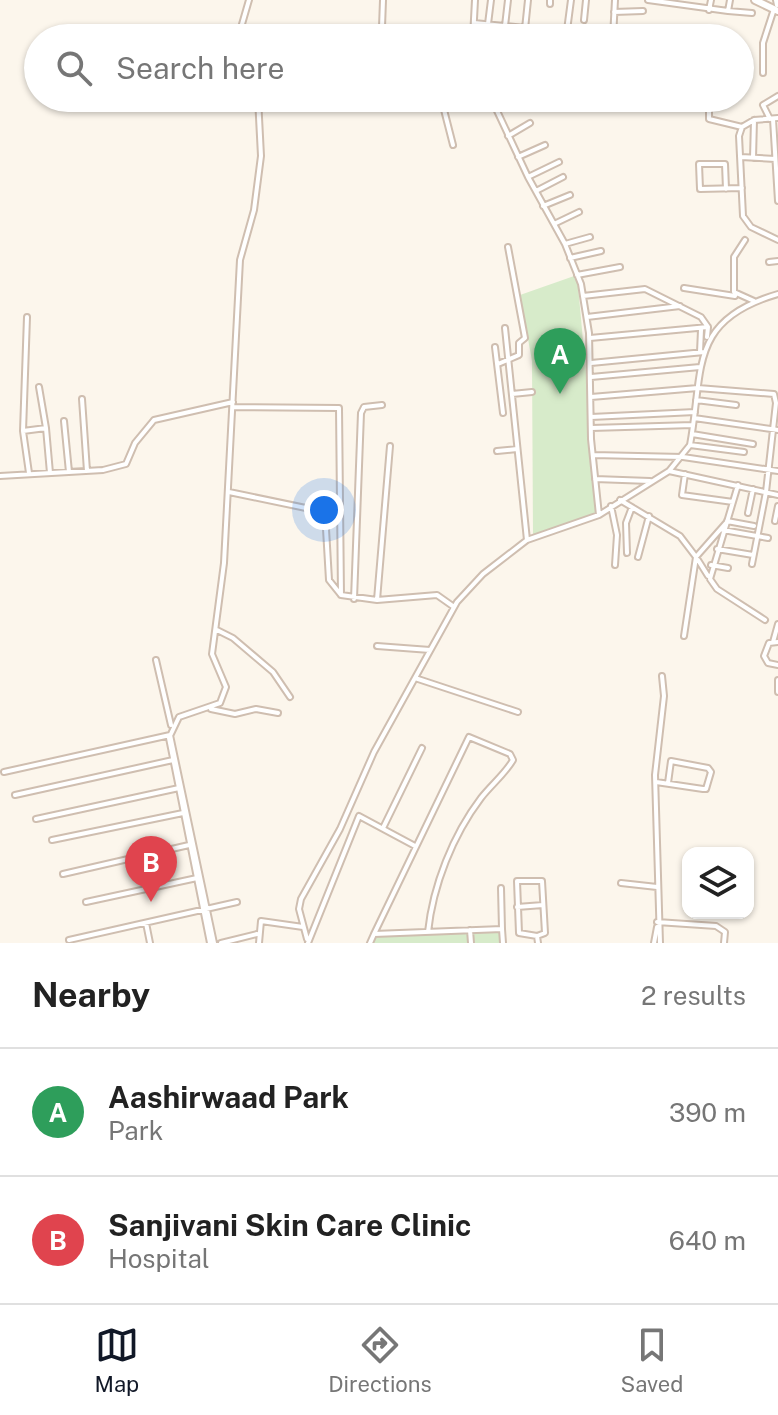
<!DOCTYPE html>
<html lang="en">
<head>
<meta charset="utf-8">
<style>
	body { margin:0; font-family:"Public Sans",sans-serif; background:#f6f6f6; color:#222 }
	.controls { position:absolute; right:24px; bottom:24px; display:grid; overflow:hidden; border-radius:16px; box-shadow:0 2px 6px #0004 }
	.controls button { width:72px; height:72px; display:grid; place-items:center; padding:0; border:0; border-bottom:2px solid #e0e0e0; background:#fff; color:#222; font:40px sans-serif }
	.you { position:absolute; left:324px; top:510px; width:28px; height:28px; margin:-20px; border:6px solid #fff; border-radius:50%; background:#1a73e8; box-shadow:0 0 0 12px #1a73e833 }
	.badge { display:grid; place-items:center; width:52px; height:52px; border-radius:50%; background:#111827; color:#fff; font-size:26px; font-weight:700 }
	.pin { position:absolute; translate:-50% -66px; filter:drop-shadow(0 2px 4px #0008) }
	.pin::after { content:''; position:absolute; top:42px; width:28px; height:24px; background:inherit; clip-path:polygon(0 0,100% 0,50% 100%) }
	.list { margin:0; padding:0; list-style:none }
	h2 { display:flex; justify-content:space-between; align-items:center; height:104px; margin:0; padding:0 32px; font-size:34px }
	h2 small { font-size:26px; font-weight:400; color:#767676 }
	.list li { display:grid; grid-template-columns:52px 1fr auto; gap:24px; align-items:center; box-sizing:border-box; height:128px; padding:0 32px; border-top:2px solid #e0e0e0 }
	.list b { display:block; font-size:30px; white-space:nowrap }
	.list p { margin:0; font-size:26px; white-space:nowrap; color:#767676 }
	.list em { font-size:26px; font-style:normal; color:#767676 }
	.icon { flex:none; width:44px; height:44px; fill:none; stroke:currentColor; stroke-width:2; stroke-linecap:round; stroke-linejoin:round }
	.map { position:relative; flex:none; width:778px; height:943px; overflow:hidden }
	.search { position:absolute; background:#fff; box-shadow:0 2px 6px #0004; left:24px; right:24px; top:24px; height:88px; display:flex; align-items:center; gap:20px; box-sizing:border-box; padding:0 28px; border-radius:44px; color:#767676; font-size:30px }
	.sheet { height:360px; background:#fff }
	nav { display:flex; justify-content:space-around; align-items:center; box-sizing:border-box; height:112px; border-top:2px solid #e0e0e0; background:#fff; font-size:22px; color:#767676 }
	nav a { display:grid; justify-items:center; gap:4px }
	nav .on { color:#111827 }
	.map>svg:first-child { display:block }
	.green { fill:#d7ebca }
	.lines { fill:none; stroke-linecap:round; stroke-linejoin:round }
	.street-casing { stroke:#cfbeb0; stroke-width:8 }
	.secondary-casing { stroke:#d2bfaf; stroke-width:10 }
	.street { stroke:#fff; stroke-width:4 }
	.secondary { stroke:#fff; stroke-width:6 }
</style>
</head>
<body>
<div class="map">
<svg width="778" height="943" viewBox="0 0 778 943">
	<rect width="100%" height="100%" fill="#fcf6ec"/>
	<path class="green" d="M577,275L599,515L533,537L532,361L520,295Z
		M506,931V943H370L374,934Z"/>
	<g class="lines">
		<g class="street-casing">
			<path id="street" d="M648,0L728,11L730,0
				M776,0L777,5
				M550,4V0
				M709,10L711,0
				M728,11L752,13
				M614,12L643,11
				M584,20L586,0
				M474,23L566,32
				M488,24L491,0
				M474,26L500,30L499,38
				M505,26L508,0
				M382,27L383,0
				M525,29L528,0
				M238,38L249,0
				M473,38L475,0
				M527,38L528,29
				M566,38L571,0
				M566,38H575
				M613,38L615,0
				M635,38H648
				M763,73V43L774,9
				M441,98L453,145
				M491,98L528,177L565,244L581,284L589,333L591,439L599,515
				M591,98V108
				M695,98L709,103L725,102
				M709,103V119L742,127
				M770,119L763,105L778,96
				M773,119L778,201
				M754,120L742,127L739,136L743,216L751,227L778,240
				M508,136L530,123
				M518,157L545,145
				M741,157L775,159
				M753,158L754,120L778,118
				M528,177L559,162
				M726,189L725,164H699L700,189L742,188
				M536,191L563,177
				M543,206L570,195
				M554,224L579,212
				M745,240L734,257V292L754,301
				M565,244L590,237
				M570,258L601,251
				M769,262L778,261
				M577,275L620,267
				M684,288L735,296
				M583,296L645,289L701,317L708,327L707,337
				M27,317L23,431L29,473
				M587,317L680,306
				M505,328L527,540
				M590,338L708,327
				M495,347L503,413
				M700,352L701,330
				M591,363L704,352
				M498,364L519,355V343L525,338L508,247
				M591,377L700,367
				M39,387L46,428
				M512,394L532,392
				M591,397L698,388L774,394L776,403L766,492L752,564
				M82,399L87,471
				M696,400L736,405
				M233,407L339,408L341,595
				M591,417L695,412
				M694,418L778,430
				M64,421L69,472
				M591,428L693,425
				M23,431L46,428L50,473
				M692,434L753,444
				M690,445L744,452
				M497,451L517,449
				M593,455L683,457L778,471
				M669,471L778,495
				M685,474L682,495L733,502
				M0,476L103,470L126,464L135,443L154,420L233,402
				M595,479L650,481
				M738,485L710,579L717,589L765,620
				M229,492L325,512L329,580L341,595L377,600L437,595L454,607
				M620,500L680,536L696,557L684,636
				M611,506L617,535L615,565
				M325,512H340
				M748,513L753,489
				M727,521L754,526
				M775,521L778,506
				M723,530L768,538
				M717,549L753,555
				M627,553L626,523L632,507
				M638,557L649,516
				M696,557L726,523
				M698,560L708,576
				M711,565L728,568
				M354,599L361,413L364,407L382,405
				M377,600L390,446
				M217,630L233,638L273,672L290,697
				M773,642L778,624
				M778,642L769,643L764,656L768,663L778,665
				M377,646L430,650
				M156,660L171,725
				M415,678L518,712
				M778,680V692
				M211,709L235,714L256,709L278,713
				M170,735L214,943
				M4,772L170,735
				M656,782L703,789H706L711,772L708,768L671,761L668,783
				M15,795L173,760
				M36,819L179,788
				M383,828L422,748
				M52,840L183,813
				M63,874L189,845
				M621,883L657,887
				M501,888L502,929
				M86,902L197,878
				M517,907L543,905
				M657,922L716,926L725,932L724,943
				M146,923L150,943
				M470,930L471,943
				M374,934L469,737L510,754L513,760C505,774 491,785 481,798C453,835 433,885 428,932
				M537,936L545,933L542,881H517L519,933L537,936L538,943
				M307,939L299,909L301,899L340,829L374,752L457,602L483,574L527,540L599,515L669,471L690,445C704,369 688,320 778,294
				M69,940L237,902
				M210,943L169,738L179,717L220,703L226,687L212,654L224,563L240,260L254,210L261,156L258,98
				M221,943L257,934
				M259,943L261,921L303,927
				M308,943L359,816L415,846
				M370,943L374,934L502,929L503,943
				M654,943L657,927
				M660,943L655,775L664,696L662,676"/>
		</g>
		<g class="secondary-casing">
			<path id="secondary" d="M755,0L778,11"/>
		</g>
		<use href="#street" class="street"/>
		<use href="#secondary" class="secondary"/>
	</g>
</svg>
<div class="controls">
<button><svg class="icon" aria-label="layers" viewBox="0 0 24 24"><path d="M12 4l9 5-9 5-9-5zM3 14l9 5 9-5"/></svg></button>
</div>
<div class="you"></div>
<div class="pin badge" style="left:560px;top:394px;background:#2e9e5b">A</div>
<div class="pin badge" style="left:151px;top:902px;background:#e0444e">B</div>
<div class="search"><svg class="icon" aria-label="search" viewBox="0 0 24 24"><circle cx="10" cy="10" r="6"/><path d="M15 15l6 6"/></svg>Search here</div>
</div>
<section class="sheet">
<h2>Nearby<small>2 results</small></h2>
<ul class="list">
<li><span class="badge" style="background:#2e9e5b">A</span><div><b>Aashirwaad Park</b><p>Park</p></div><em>390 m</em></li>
<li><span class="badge" style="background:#e0444e">B</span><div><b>Sanjivani Skin Care Clinic</b><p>Hospital</p></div><em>640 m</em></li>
</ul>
</section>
<nav>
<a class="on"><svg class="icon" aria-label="map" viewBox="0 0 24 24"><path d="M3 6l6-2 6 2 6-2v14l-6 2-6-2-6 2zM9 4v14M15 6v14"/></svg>Map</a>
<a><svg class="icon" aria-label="directions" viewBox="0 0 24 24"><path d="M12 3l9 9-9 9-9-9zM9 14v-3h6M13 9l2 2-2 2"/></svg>Directions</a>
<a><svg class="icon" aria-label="saved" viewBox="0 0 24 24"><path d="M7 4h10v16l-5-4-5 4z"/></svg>Saved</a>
</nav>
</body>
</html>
